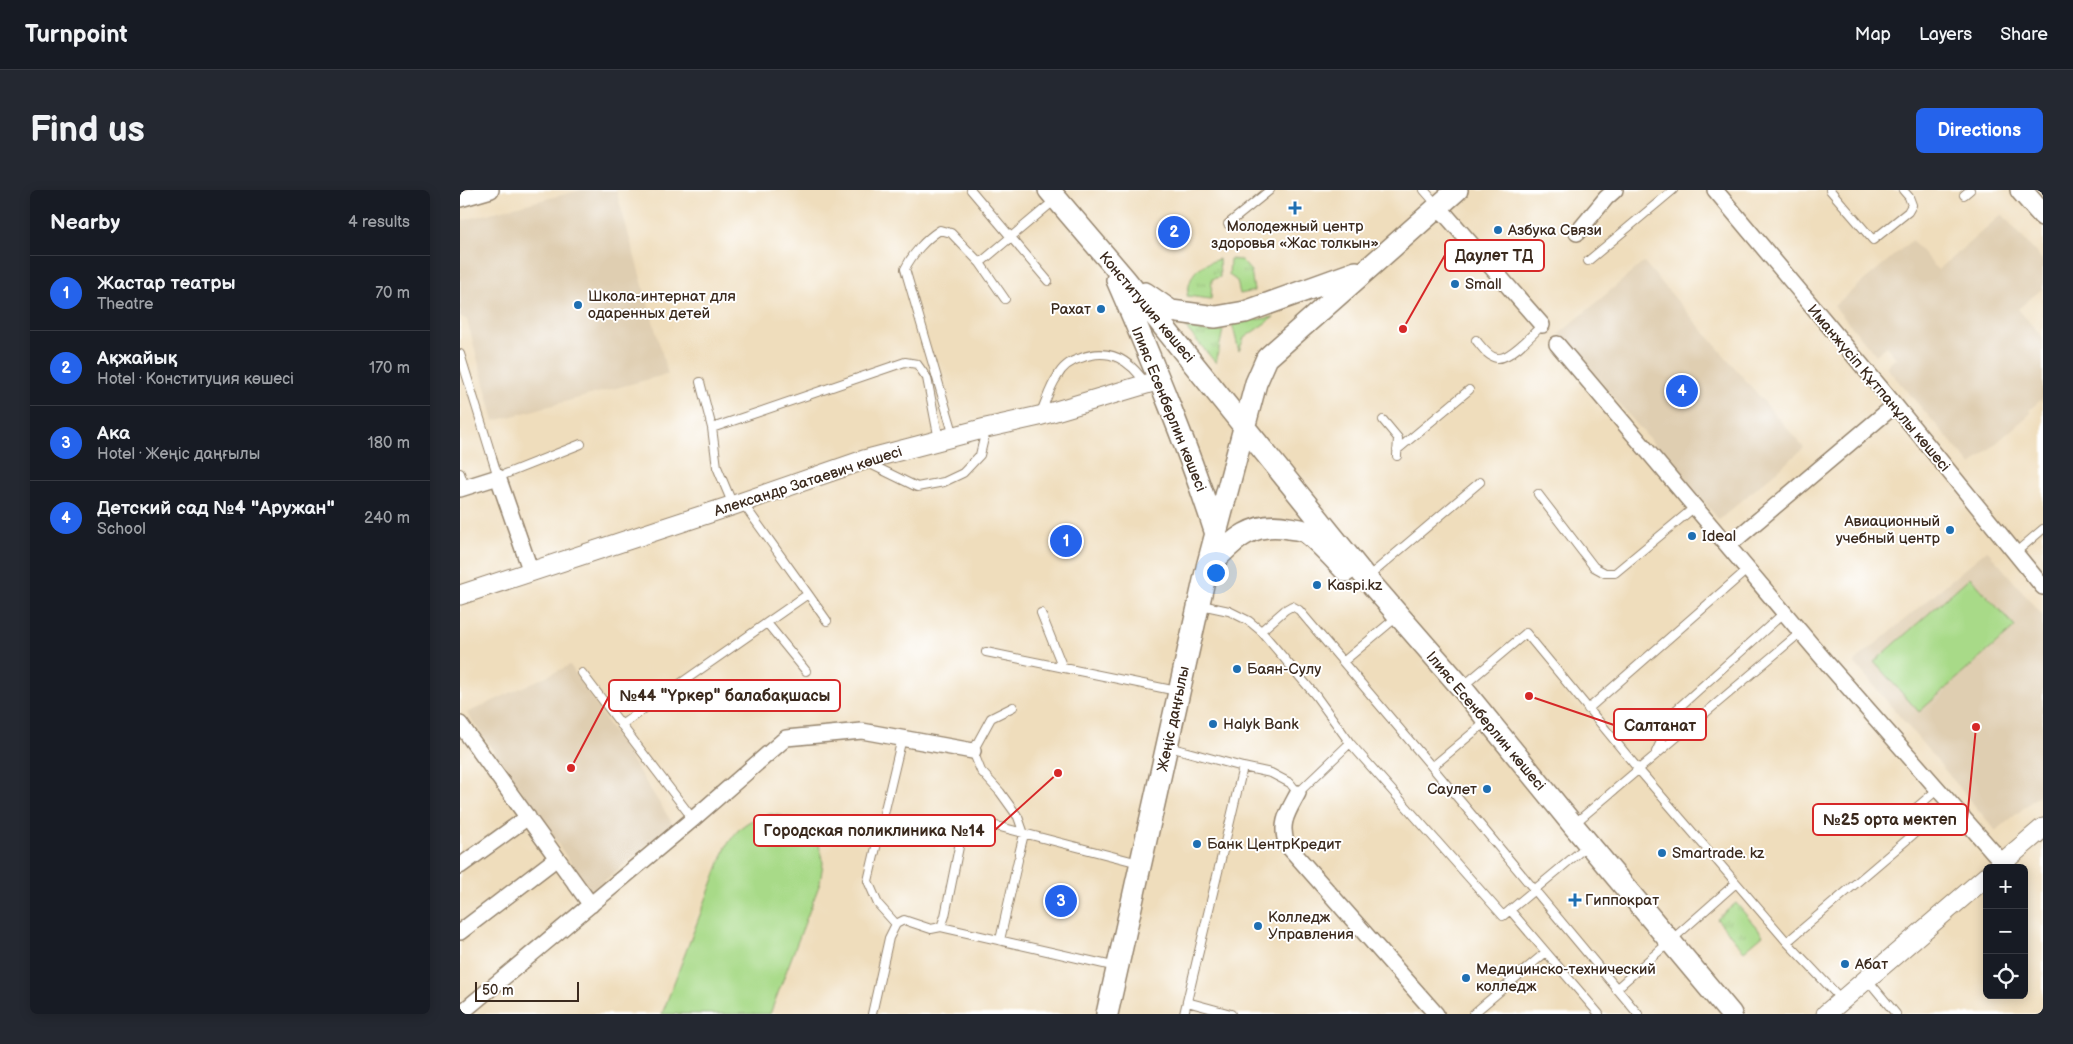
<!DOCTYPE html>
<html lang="en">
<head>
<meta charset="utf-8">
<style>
	body { margin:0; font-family:"Balsamiq Sans",sans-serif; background:#242831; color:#f1f3f6 }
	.controls { position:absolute; right:15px; bottom:15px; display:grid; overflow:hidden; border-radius:8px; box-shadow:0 2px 12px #0003 }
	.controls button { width:45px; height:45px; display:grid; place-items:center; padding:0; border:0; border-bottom:1px solid #363941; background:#171b24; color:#f1f3f6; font:25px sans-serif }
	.scale { position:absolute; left:15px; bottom:12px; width:104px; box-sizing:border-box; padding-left:5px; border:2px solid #3b2a1e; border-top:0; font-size:14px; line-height:18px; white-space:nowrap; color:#3b2a1e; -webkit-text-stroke:4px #fff; paint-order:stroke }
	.you { position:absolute; left:755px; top:382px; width:18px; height:18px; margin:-12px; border:4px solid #fff; border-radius:50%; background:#1a73e8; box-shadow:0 0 0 8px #1a73e833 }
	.badge { display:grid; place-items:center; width:32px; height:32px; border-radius:50%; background:#2563eb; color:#fff; font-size:16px; font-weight:700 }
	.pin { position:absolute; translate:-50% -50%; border:2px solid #fff; box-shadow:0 1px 5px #0006 }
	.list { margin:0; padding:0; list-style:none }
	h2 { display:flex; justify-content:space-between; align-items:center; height:65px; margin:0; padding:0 20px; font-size:21px }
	h2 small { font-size:16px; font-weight:400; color:#9ea1a6 }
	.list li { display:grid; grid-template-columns:32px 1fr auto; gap:15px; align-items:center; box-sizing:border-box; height:75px; padding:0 20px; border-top:1px solid #363941 }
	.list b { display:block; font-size:19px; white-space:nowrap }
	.list p { margin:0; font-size:16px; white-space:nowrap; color:#9ea1a6 }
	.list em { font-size:16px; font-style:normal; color:#9ea1a6 }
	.icon { flex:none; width:28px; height:28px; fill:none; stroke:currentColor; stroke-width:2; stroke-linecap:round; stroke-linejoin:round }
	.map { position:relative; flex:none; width:1583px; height:824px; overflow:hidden; border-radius:8px }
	header { display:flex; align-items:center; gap:30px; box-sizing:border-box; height:70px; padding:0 25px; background:#171b24; border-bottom:1px solid #363941 }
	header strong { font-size:24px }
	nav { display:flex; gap:28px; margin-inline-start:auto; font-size:18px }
	.intro { display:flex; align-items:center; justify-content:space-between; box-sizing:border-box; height:120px; padding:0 30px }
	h1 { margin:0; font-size:35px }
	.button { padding:12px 22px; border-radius:8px; background:#2563eb; color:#fff; font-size:18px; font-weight:700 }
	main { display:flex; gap:30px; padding:0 30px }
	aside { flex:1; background:#171b24; border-radius:8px; box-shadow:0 2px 12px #0003 }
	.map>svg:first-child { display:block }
	.built { fill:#dfceb1 }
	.grass { fill:url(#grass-tufts); stroke:#728253 }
	.pitch { fill:#a8da88; stroke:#728253 }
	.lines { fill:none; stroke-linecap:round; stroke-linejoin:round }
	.service-casing { stroke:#95846d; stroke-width:10 }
	.minor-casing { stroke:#95846d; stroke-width:18 }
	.tertiary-casing { stroke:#95846d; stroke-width:21 }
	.secondary-casing { stroke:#95846d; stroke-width:24 }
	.service { stroke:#fff; stroke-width:8 }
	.minor { stroke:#fff; stroke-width:15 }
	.tertiary { stroke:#fff; stroke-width:19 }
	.secondary { stroke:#fff; stroke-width:21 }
	.poi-dot { fill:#1f6fb2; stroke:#fff; stroke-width:2 }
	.labels { text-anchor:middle; stroke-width:4; stroke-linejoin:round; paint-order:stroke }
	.poi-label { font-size:15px; fill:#3b2a1e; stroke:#fff; text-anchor:start }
	.street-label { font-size:15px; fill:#3b2a1e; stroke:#fff }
	.leader { fill:none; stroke:#d62828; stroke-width:2 }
	.callout-dot { fill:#d62828; stroke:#fff; stroke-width:2 }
	.callout { fill:#fff; stroke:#d62828; stroke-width:2 }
	.callout-label { font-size:16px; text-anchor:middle; font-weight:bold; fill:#3b2a1e }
</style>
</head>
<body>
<header>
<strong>Turnpoint</strong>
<nav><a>Map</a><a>Layers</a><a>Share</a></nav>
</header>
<div class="intro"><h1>Find us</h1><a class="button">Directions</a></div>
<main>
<aside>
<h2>Nearby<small>4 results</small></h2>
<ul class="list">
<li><span class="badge">1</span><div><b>Жастар театры</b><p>Theatre</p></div><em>70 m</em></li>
<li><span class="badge">2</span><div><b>Ақжайық</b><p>Hotel · Конституция көшесі</p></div><em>170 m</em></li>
<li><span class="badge">3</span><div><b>Ака</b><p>Hotel · Жеңіс даңғылы</p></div><em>180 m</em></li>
<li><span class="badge">4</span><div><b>Детский сад №4 &quot;Аружан&quot;</b><p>School</p></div><em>240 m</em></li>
</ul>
</aside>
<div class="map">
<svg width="1583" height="824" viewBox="0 0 1583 824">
	<defs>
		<pattern id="grass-tufts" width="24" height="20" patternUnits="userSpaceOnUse" patternTransform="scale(1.25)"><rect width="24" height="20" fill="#a8da88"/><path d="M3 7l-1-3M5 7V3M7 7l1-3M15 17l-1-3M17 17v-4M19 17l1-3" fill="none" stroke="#92bb75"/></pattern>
	</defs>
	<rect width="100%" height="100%" fill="#fff"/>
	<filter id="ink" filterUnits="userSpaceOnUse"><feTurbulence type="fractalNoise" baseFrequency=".02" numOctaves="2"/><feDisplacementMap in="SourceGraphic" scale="10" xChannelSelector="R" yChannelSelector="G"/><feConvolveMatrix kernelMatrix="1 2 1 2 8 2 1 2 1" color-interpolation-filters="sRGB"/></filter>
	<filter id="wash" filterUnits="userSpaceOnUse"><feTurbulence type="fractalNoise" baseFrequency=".0096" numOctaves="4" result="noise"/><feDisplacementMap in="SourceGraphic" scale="20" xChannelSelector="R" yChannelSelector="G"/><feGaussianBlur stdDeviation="1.12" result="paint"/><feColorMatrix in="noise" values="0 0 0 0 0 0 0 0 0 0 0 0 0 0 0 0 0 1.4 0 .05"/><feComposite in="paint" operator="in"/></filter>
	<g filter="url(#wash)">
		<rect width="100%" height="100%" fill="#efddbc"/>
		<path class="built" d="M121,0H156L208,184L34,231L7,130L0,126V31Z
			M1542,24L1583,71V98L1558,119L1583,148V208L1569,220L1571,223L1511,275L1426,177L1436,168L1426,156L1416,165L1374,116L1452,50L1478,80Z
			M1184,72L1344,258L1259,330L1099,144Z
			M1527,360L1583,426V602L1536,641L1394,472Z
			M110,475L213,634L131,702L7,523Z"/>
		<path class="grass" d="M759,69L760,87L752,89L751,109L727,106C731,81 736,77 759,69Z
			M770,69L781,70L791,81L794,101L780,104L777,91L769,85Z
			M814,127L784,148L779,161L772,133Z
			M726,138L748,142L763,140L756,173Z
			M1276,713L1303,745L1284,761L1257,729Z"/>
		<path class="pitch" d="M1510,387L1555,437L1459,522L1414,472Z
			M311,624L331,628L347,638L359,654L363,673L360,693L310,824H202L266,657C279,636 287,630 311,624Z"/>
	</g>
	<g filter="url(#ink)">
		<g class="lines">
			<g class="service-casing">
				<path id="service" d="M511,0L588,91
					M964,0L978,16
					M1370,0L1413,50L1448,22L1452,15L1449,7L1443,0
					M1504,5L1510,0
					M768,34L810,0
					M1128,71L1213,0
					M545,109L520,73L595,10
					M1016,150C1021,156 1028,167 1037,168C1049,170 1073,144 1082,135
					M0,164L38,287L121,254
					M240,192L252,238L445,172L457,174L467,188L479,250
					M581,222C586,211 590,197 597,187C602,177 610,171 621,168C650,157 670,170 686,194
					M923,230L938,248L937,266
					M252,238L257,277L273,315
					M494,246L445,79C452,64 466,49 480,40L491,43L520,73
					M937,260L1009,200
					M406,272L457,297L484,292L503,283L520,265L526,240
					M0,283L5,297
					M1078,304L1134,377L1145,383H1155L1236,316
					M1555,363L1583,339
					M908,387L1020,292
					M348,404L367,431
					M741,415L769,421L789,431L801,441L856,506L890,553
					M581,423L603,478
					M307,433L346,481
					M801,441L825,420L832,416L839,420L972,577
					M526,462L717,501
					M883,472L938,426
					M122,483L233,629
					M1002,497L1066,443L1179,580L1327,752
					M553,517L531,528L513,561L521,581L540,602L558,627L564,644L559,664
					M1128,519L1288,379
					M1027,531L972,577L1178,824
					M161,535L348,404L282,312
					M709,557L783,577L811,583L830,593L838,603L890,553L1043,726L1128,655
					M1196,562L1216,520L1325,422
					M1114,634L1341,442
					M1050,720L1139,824
					M436,734L418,714L408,691L442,548
					M481,737L657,777
					M540,750L558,670
					M1407,789L1436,824
					M1156,799L1276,693
					M1381,809L1327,752L1462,637L1450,623L1477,600
					M727,812L771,824
					M412,824L429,748L436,734L444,730L471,739L481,737L485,726L502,642L507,634L517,631L679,673
					M724,824L783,577
					M1013,824L1086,762"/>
			</g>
			<g class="minor-casing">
				<path id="minor" d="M1255,0L1435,215L1583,397
					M0,9L31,0
					M978,16L1082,135
					M1117,43L1146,8L1155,0
					M1097,154L1366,472L1542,672
					M0,299L38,287L71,382
					M1269,355L1435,215
					M0,534L131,715
					M838,603C828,622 819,633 827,655L976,824
					M0,676L68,627
					M0,742L97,668
					M0,824L233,629L326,548L402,541L513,561"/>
			</g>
			<g class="tertiary-casing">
				<path id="tertiary" d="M0,405L274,315L404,270L526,238L579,226L700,190
					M1536,678L1583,638
					M1366,824L1527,686"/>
			</g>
			<g class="secondary-casing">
				<path id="secondary" d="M589,0L665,89L907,389L1001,497L1113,635L1271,824
					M1561,0L1583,25
					M657,90C693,173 728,257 756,344
					M685,103L711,121L756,127L785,122L896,82
					M748,377C772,352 791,330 829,338C833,339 840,339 844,341C854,346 877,372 886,381
					M647,824L747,377L796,193L807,168L997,0"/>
			</g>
			<use href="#service" class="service"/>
			<use href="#minor" class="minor"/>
			<use href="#tertiary" class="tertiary"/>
			<use href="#secondary" class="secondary"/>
		</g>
	</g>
	<g class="poi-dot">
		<path d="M832.5 10.5h5v5h5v5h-5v5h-5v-5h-5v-5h5z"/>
		<circle cx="1038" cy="40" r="5"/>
		<circle cx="995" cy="94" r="5"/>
		<circle cx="118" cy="115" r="5"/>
		<circle cx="641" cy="119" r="5"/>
		<circle cx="1490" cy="340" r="5"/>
		<circle cx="1232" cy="346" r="5"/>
		<circle cx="857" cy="395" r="5"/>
		<circle cx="777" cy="479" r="5"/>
		<circle cx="753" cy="534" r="5"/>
		<circle cx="1027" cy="599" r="5"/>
		<circle cx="737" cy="654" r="5"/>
		<circle cx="1202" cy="663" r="5"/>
		<path d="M1112.5 702.5h5v5h5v5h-5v5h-5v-5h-5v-5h5z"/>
		<circle cx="798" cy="736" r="5"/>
		<circle cx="1385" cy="774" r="5"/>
		<circle cx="1006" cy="788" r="5"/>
	</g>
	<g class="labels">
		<g class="poi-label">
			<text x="835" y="41" text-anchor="middle">Молодежный центр<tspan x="835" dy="17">здоровья «Жас толкын»</tspan></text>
			<text x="1048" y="45">Азбука Связи</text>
			<text x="1005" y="99">Small</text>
			<text x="128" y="111">Школа-интернат для<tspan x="128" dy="17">одаренных детей</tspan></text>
			<text x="631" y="124" text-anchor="end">Рахат</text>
			<text x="1480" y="336" text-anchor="end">Авиационный<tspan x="1480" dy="17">учебный центр</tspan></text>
			<text x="1242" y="351">Ideal</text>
			<text x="867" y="400">Kaspi.kz</text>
			<text x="787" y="484">Баян-Сулу</text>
			<text x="763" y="539">Halyk Bank</text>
			<text x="1017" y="604" text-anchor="end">Саулет</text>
			<text x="747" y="659">Банк ЦентрКредит</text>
			<text x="1212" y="668">Smartrade. kz</text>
			<text x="1125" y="715">Гиппократ</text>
			<text x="808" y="732">Колледж<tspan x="808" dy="17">Управления</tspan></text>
			<text x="1395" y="779">Абат</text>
			<text x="1016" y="784">Медицинско-технический<tspan x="1016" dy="17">колледж</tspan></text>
		</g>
		<g class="street-label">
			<text transform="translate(687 117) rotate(50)" y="5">Конституция көшесі</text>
			<text transform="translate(1419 198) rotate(50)" y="5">Иманжүсіп Құтпанұлы көшесі</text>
			<text transform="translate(709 219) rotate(68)" y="5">Ілияс Есенберлин көшесі</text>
			<text transform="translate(348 291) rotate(-18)" y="5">Александр Затаевич көшесі</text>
			<text transform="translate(713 529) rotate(-78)" y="5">Жеңіс даңғылы</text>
			<text transform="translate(1026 531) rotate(50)" y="5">Ілияс Есенберлин көшесі</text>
		</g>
	</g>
	<path class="leader" d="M943 139L985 65M111 578L149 506M1069 506L1154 535M1516 537L1507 630M598 583L535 640"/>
	<g class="callout-dot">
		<circle cx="943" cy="139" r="5"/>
		<circle cx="111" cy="578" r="5"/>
		<circle cx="1069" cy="506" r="5"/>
		<circle cx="1516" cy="537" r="5"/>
		<circle cx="598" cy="583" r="5"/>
	</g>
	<g class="callout">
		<rect x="985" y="50" width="99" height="31" rx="5"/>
		<rect x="149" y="490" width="231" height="31" rx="5"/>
		<rect x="1154" y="519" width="92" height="31" rx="5"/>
		<rect x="1353" y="614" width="154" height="31" rx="5"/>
		<rect x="294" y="625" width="241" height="31" rx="5"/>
	</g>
	<g class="callout-label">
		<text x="1034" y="71">Даулет ТД</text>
		<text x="265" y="511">№44 "Үркер" балабақшасы</text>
		<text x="1200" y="541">Салтанат</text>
		<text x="1430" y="635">№25 орта мектеп</text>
		<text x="414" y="646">Городская поликлиника №14</text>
	</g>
</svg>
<div class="controls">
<button>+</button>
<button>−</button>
<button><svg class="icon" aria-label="locate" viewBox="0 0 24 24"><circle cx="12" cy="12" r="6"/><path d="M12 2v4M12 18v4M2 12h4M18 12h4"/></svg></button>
</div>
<div class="scale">50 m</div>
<div class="you"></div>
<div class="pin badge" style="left:606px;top:351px">1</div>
<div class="pin badge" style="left:714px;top:42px">2</div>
<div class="pin badge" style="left:601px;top:711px">3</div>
<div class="pin badge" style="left:1222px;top:201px">4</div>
</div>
</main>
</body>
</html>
